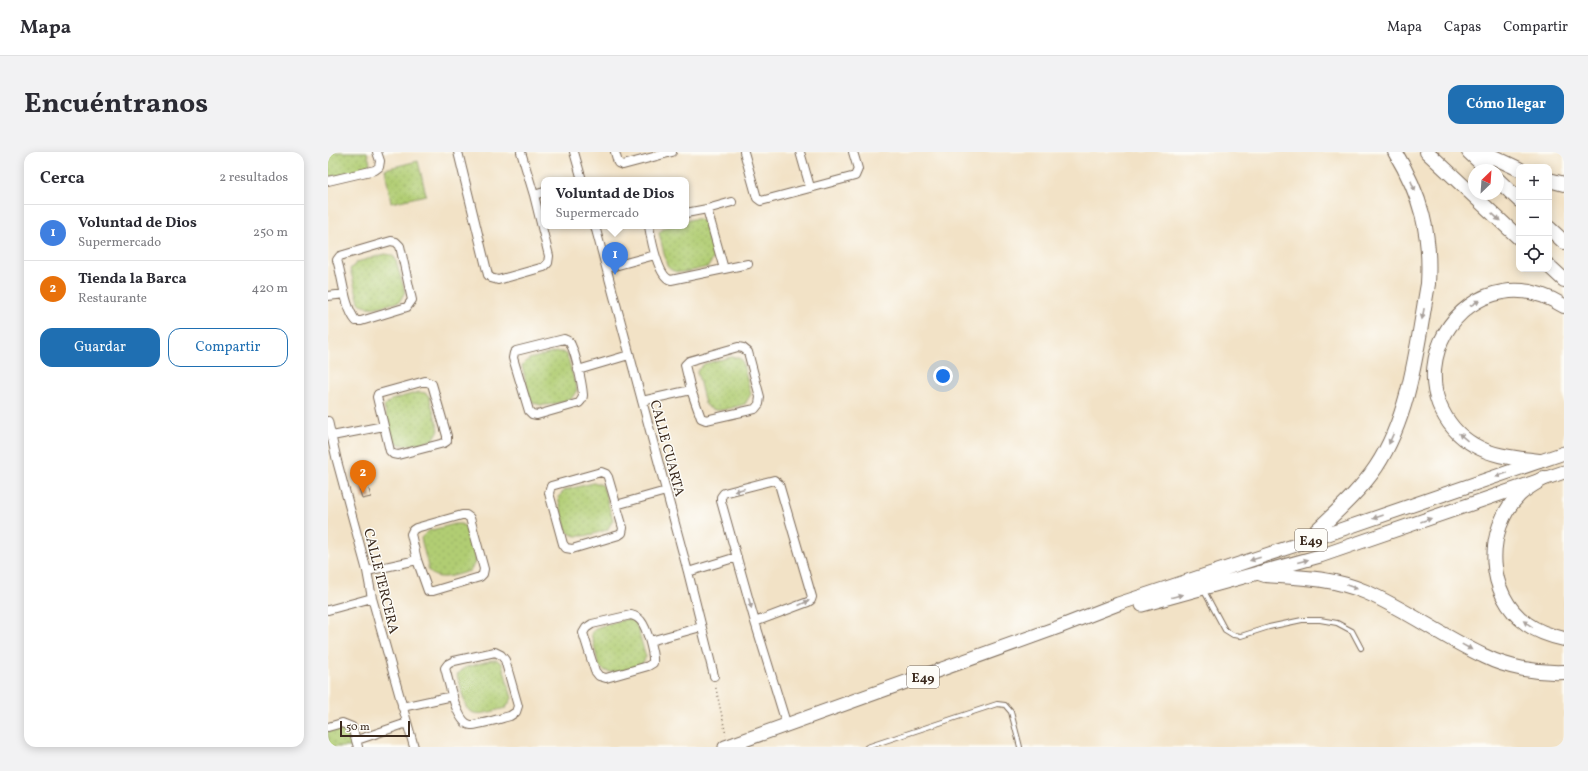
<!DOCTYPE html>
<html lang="es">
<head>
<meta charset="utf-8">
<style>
	body { margin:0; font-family:Vollkorn,serif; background:#f2f2f3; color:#2b2b33 }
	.controls { position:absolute; right:12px; top:12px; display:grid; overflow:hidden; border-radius:8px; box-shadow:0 2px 10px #0003 }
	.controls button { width:36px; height:36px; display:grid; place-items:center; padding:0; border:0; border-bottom:1px solid #e1e1e2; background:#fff; color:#2b2b33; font:20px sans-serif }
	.compass { position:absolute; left:1140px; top:12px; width:36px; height:36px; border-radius:50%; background:#fff; box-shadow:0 2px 10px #0003; rotate:25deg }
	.scale { position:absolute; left:12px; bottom:10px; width:70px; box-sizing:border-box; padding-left:4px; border:2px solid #3b2a1e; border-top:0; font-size:11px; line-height:14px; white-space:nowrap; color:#3b2a1e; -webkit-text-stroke:3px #fdfcf7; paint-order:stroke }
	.you { position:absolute; left:615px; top:224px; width:14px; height:14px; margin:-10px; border:3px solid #fff; border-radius:50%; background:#1a73e8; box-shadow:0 0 0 6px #1a73e833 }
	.badge { display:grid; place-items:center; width:26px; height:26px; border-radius:50%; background:#1f6fb2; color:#fff; font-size:13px; font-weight:700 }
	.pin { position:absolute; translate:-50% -33px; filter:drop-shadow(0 1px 2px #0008) }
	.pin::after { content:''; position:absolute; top:21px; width:14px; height:12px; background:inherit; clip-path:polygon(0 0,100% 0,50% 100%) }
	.popup { position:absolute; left:213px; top:25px; width:148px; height:52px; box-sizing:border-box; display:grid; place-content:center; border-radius:8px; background:#fff; filter:drop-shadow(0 1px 3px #0005); font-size:13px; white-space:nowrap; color:#7c7c81 }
	.popup b { font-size:15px; color:#2b2b33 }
	.popup::after { content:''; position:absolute; left:50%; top:100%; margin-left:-8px; border:8px solid transparent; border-top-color:#fff }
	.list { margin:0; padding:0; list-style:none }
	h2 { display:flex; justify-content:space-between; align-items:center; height:52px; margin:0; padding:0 16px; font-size:17px }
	h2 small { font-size:13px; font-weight:400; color:#7c7c81 }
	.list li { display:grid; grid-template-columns:26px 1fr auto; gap:12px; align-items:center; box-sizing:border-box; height:56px; padding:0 16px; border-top:1px solid #e1e1e2 }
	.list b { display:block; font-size:15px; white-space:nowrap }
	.list p { margin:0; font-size:13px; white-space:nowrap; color:#7c7c81 }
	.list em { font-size:13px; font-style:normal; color:#7c7c81 }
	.actions { display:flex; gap:8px; padding:12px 16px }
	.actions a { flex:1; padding:9px 0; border:1px solid #1f6fb2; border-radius:12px; text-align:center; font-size:14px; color:#1f6fb2 }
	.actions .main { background:#1f6fb2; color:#fff }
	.icon { flex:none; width:22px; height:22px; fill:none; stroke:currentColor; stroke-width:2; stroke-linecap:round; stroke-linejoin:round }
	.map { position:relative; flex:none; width:1236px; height:595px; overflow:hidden; border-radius:12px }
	header { display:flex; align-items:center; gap:24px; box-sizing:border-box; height:56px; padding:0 20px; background:#fff; border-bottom:1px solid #e1e1e2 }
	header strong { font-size:19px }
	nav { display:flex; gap:22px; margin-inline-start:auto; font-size:14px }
	.intro { display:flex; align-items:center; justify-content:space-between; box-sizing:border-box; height:96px; padding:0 24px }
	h1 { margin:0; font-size:28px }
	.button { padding:10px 18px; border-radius:12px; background:#1f6fb2; color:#fff; font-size:14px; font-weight:700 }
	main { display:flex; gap:24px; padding:0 24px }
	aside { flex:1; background:#fff; border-radius:12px; box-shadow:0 2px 10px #0003 }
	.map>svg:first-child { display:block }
	.park { fill:url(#park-dots); stroke:#767c48 }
	.building { fill:url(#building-cross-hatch) }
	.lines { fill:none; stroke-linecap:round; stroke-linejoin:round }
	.service-casing { stroke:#7b6a59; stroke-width:6 }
	.minor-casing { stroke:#7b6a59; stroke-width:10 }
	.primary-casing { stroke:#7b6a59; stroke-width:15 }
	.trunk-casing { stroke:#7b6a59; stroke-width:16 }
	.path { stroke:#7b6a59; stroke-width:1.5; stroke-dasharray:1 3; stroke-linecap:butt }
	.service { stroke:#fff; stroke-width:4 }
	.minor { stroke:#fff; stroke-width:8 }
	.primary { stroke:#fff; stroke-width:13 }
	.trunk { stroke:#fff; stroke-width:14 }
	.oneway { fill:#a79f9a }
	.labels { text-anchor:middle; stroke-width:3; stroke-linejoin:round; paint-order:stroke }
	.shield { fill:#fdfcf7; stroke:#75695f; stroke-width:1 }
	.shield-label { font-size:13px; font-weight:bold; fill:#3b2a1e }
	.street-label { font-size:14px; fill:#3b2a1e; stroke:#fdfcf7 }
</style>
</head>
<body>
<header>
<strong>Mapa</strong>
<nav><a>Mapa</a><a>Capas</a><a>Compartir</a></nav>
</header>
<div class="intro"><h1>Encuéntranos</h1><a class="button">Cómo llegar</a></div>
<main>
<aside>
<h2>Cerca<small>2 resultados</small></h2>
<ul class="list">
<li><span class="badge" style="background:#3f7fe0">1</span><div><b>Voluntad de Dios</b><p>Supermercado</p></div><em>250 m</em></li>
<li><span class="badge" style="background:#e8710a">2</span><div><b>Tienda la Barca</b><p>Restaurante</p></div><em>420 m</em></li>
</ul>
<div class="actions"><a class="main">Guardar</a><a>Compartir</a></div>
</aside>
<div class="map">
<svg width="1236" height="595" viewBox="0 0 1236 595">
	<defs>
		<pattern id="park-dots" width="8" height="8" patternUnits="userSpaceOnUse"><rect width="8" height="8" fill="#b1cd73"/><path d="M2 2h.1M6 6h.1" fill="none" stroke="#99b063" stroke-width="1.8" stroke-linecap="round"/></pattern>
		<pattern id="building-cross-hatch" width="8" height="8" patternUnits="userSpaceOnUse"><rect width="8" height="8" fill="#dd9c65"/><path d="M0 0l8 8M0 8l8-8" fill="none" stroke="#b47f53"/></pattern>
	</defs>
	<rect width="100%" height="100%" fill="#fdfcf7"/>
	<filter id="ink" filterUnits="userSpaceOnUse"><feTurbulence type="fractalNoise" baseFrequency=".025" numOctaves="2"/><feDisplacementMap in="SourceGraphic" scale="8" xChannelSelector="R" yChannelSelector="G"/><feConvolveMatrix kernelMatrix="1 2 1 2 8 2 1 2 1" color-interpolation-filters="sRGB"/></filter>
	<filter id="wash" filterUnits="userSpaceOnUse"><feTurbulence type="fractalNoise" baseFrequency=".012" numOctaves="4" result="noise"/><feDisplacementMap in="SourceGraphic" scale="16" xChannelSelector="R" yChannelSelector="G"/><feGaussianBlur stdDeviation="0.9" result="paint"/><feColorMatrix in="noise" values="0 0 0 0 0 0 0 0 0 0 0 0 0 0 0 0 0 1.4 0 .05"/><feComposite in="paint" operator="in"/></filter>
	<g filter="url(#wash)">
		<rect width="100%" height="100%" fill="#f2e2c6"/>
		<path class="park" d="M0,0H39L42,11L36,20L0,25Z
			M90,9L98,43L63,51L57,17Z
			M365,67H371L376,70L386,105L380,115C368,117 348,126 339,114L331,81C338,72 348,74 358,74V69Z
			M57,102L63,103L67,106L77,140L71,150C59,152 39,161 31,150L22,117L29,110Z
			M228,200H234L239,203L249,238L243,247C231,250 211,259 202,247L194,214L201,207Z
			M403,205H409L414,208L423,242L417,252C405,255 386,264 377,252L369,219L376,212Z
			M91,240L97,241L101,244L111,278L105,288C93,290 73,299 65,287L56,255L63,248Z
			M265,331H270L275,334L285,368L279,378C267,381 247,390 238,378L230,345L237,338Z
			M127,372H133L138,375L148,409L142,419C129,422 110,431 101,419L93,386L100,379Z
			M298,467H303L308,471L318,505L312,515C299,517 280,526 271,514L263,481L270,475Z
			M164,508H169L174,512L184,546L178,556C166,558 146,568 138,555L129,523L136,516Z
			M11,572L21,576L27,595H0V575Z"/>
		<g id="blocks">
			<path class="building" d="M40,334L43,345L34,347L31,336Z"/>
		</g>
	</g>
	<g filter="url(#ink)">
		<use href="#blocks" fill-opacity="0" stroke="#7b6a59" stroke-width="1"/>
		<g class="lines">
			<g class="service-casing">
				<path id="service" d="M876,439L897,478L905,483L913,484L941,475L974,468H992L1009,471L1024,479L1033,496
					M539,595L669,552L677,553L683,560L692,595"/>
			</g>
			<g class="minor-casing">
				<path id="minor" d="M130,0L160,123L163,126L170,128L216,115L220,111L221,104L206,43L193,0
					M246,0L254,28
					M287,0L290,11L295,13L344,0
					M416,0L429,46L433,49L527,24L530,17L525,0
					M472,0L482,35
					M0,29L47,18L51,15L52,9L49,0
					M206,43L216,40
					M379,57L404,50
					M267,74L360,420L386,524
					M321,74C323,86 330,126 343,128L396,117L379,57L358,61
					M63,89L68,90L72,94L84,148L79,155L33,169H28C16,154 15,126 9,108L12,104Z
					M279,116L327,103
					M396,117L420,112
					M0,144L17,142
					M236,187C239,188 242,189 243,193C248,203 254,231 255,243C255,247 253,249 251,251L209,263L204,262L201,259L185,206L186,201L188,199Z
					M410,195L415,196L420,200L432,245L431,252L427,257L378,268L373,266L363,238L357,213L361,209Z
					M250,218L301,203
					M97,229L104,232L119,284V289L116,291L70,303L65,302L62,299L49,245L50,242Z
					M314,249L363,238
					M0,269L9,309L39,419L44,446L86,595
					M4,284L56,274
					M273,320L278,322L280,325L295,376L294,381L291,383L244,397L238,396L235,392L221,341L223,334Z
					M288,353L338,339
					M134,363H138L142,366L156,417L155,422L152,425L105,439H100L89,408L83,382L85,378L88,376Z
					M39,419L89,408
					M360,420L409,405
					M0,458L44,446
					M303,463C307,464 310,465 313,469C319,476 326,502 325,511L320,514L278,526L271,524L267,519L255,481L258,476L264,472Z
					M427,470L480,450L483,448L484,445L451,332L446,328L396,341L393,345V349L427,470L459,574
					M322,489L373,475
					M167,500L173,503L177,508L190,554L188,560L182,564C174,566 151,573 143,573C128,572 121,529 117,516L120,512L126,509Z
					M74,555L125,544
					M0,575L14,571L24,575L30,595
					M29,588L79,571"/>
			</g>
			<g class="primary-casing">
				<path id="primary" d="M814,453L992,404L1236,320
					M397,595L731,475L790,452L977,390L1236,301"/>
			</g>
			<g class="trunk-casing">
				<path id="trunk" d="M1099,0L1191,86
					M1141,0L1160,18
					M1155,0L1191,17
					M1170,28L1191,48
					M1221,28L1236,32
					M1221,76L1236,90
					M1221,114L1236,128
					M1211,309C1188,306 1166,305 1146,293C1130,284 1118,269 1111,252C1093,205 1124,148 1175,140C1196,136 1218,143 1236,154
					M1216,326C1208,331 1198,336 1191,343C1156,378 1158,443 1199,472C1210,480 1223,484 1236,487
					M977,390C1000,367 1030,342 1048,315C1083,262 1089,193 1100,132C1103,81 1093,43 1067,0
					M931,421L937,423C972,425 1006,426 1038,440C1079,458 1115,485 1156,504C1180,516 1210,521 1236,520"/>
			</g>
			<path class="path" d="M387,532L398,583"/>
			<use href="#service" class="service"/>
			<use href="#minor" class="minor"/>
			<use href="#primary" class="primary"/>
			<use href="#trunk" class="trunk"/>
		</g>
		<defs><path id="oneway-solid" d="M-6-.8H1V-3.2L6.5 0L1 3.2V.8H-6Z"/></defs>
		<g class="oneway">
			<use href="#oneway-solid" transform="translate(1085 34) rotate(68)"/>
			<use href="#oneway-solid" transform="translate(1168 65) rotate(43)"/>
			<use href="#oneway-solid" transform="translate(1147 151) rotate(-31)"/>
			<use href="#oneway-solid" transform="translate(1095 162) rotate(101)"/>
			<use href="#oneway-solid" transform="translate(1135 285) rotate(-140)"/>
			<use href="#oneway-solid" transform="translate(1063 287) rotate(114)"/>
			<use href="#oneway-solid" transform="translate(1173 323) rotate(160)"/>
			<use href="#oneway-solid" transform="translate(411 338) rotate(165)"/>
			<use href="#oneway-solid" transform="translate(1050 365) rotate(161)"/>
			<use href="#oneway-solid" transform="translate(1098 368) rotate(-19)"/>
			<use href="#oneway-solid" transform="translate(927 407) rotate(162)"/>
			<use href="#oneway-solid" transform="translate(975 409) rotate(-15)"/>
			<use href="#oneway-solid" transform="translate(1024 435) rotate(20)"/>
			<use href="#oneway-solid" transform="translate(849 444) rotate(-15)"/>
			<use href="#oneway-solid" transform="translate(422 451) rotate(75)"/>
			<use href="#oneway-solid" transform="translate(476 451) rotate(-24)"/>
			<use href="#oneway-solid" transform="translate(1200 472) rotate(-146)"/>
			<use href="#oneway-solid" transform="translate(1139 495) rotate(29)"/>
		</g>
	</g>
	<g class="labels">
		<g class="shield">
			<rect x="967" y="377" width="32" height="22" rx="3"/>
			<rect x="579" y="514" width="32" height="22" rx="3"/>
		</g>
		<g class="shield-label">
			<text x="983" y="393">E49</text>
			<text x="595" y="530">E49</text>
		</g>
		<g class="street-label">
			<text transform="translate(340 296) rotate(75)" y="5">CALLE CUARTA</text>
			<text transform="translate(54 429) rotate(76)" y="5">CALLE TERCERA</text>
		</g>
	</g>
</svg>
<div class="controls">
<button>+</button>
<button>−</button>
<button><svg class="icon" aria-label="locate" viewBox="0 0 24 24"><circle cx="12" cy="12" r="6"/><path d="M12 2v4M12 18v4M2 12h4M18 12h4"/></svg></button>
</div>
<svg class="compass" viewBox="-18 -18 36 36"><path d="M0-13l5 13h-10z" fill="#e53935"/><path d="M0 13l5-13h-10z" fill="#7c7c81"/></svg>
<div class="scale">50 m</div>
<div class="you"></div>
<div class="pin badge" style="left:287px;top:123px;background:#3f7fe0">1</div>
<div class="popup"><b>Voluntad de Dios</b>Supermercado</div>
<div class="pin badge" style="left:35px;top:341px;background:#e8710a">2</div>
</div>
</main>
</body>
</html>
